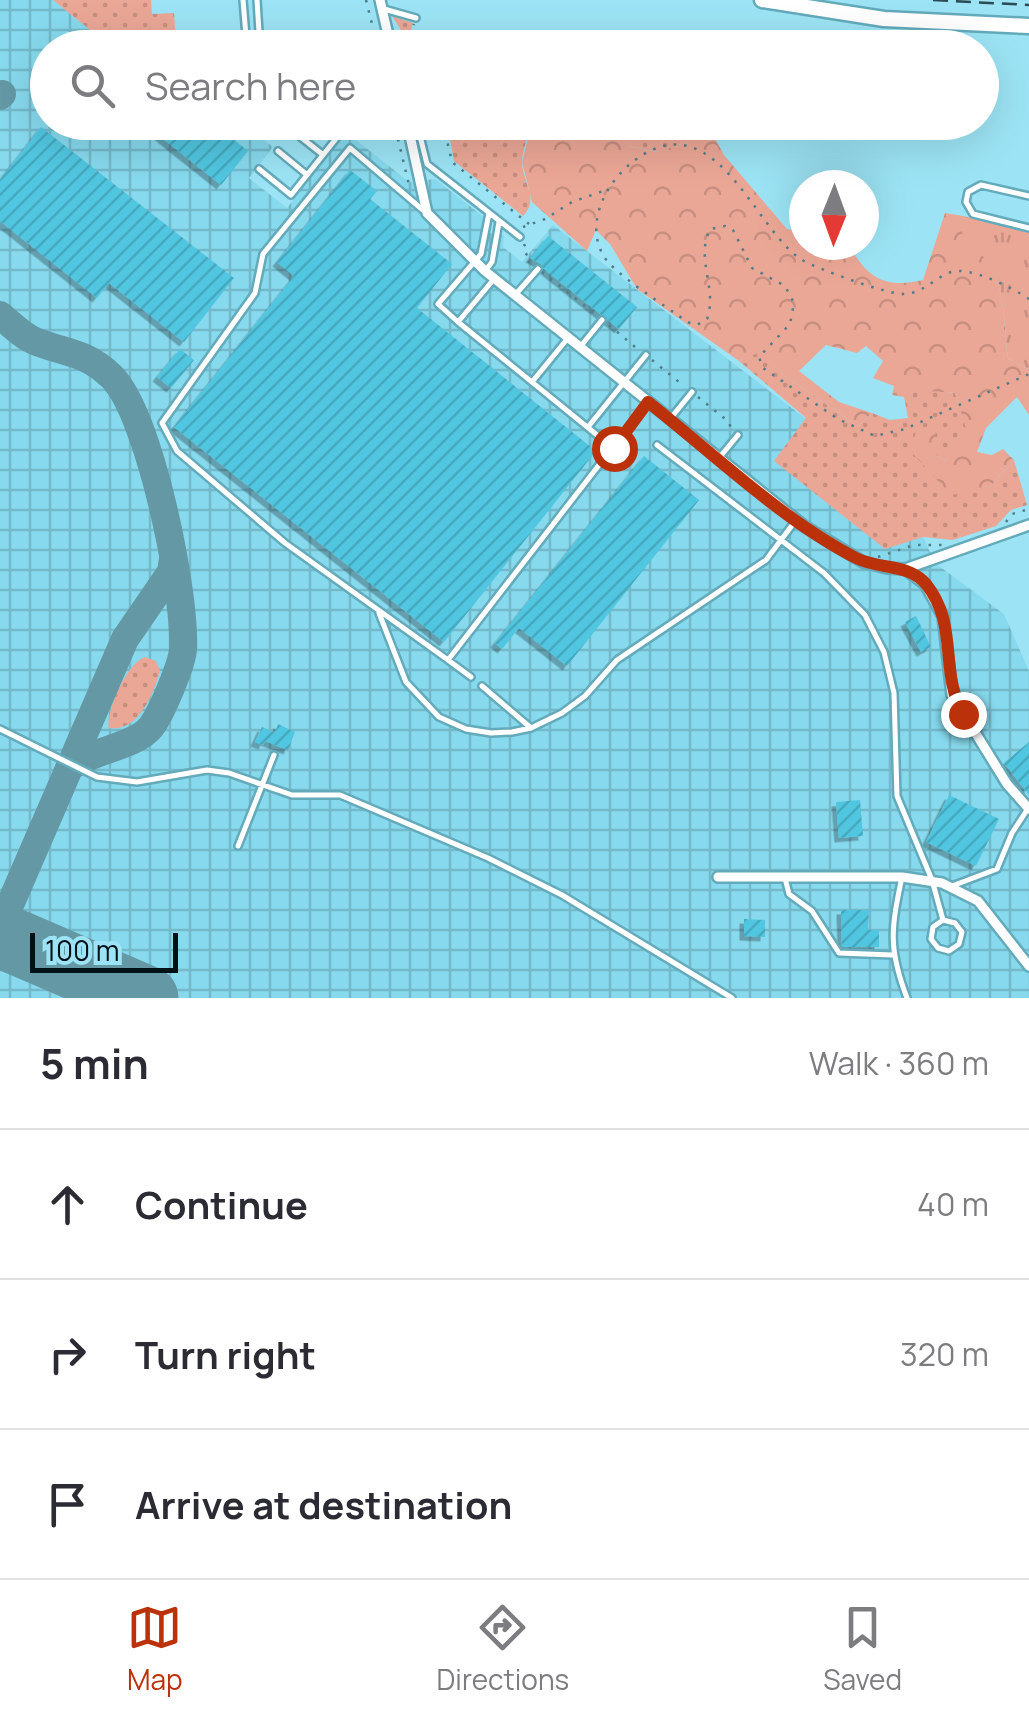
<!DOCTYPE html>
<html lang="en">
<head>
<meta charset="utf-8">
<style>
	body { margin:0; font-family:Manrope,sans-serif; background:#f2f2f3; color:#2b2b33 }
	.compass { position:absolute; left:789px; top:170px; width:90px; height:90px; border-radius:50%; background:#fff; box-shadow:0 10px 40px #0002; rotate:181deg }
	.scale { position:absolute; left:30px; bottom:25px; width:148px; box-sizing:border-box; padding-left:10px; border:5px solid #001116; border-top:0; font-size:28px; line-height:35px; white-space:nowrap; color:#001116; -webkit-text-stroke:8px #9ce4f5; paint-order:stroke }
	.stop { position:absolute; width:30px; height:30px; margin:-22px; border:8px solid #bb320a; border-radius:50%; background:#fff }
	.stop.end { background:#bb320a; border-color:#fff; box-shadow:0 2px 10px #0008 }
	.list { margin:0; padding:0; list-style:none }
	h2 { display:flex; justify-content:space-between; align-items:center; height:130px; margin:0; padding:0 40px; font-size:42px }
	h2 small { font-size:32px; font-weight:400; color:#7c7c81 }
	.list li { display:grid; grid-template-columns:65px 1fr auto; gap:30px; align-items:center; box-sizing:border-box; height:150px; padding:0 40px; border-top:2px solid #e1e1e2 }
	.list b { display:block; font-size:38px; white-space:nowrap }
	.list em { font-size:32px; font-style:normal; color:#7c7c81 }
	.icon { flex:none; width:55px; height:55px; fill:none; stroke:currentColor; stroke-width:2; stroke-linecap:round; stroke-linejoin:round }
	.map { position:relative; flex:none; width:1029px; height:998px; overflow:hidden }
	.search { position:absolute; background:#fff; box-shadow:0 10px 40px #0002; left:30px; right:30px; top:30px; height:110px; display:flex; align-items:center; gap:25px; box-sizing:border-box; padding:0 35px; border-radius:55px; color:#7c7c81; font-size:38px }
	.sheet { height:580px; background:#fff }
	nav { display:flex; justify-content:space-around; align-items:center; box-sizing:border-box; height:140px; border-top:2px solid #e1e1e2; background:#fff; font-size:28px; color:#7c7c81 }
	nav a { display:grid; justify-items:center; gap:5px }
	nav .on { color:#bb320a }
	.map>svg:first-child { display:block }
	.industrial { fill:url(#industrial-grid) }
	.grass { fill:url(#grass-dots) }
	.forest { fill:url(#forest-crowns) }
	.park { fill:url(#park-tufts) }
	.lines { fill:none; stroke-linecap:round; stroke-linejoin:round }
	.taxiway { stroke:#6498a4; stroke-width:28 }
	.runway { stroke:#6498a4; stroke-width:65 }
	.building { fill:url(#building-hatch); filter:url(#shadow) }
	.service-casing { stroke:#63aabb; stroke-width:10 }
	.minor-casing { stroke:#63aabb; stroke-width:14 }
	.primary-casing { stroke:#63aabb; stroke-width:19 }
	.path { stroke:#507d88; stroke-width:2.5; stroke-dasharray:2.5 8; stroke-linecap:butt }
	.service { stroke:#fff; stroke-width:5 }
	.minor { stroke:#fff; stroke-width:9 }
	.primary { stroke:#fff; stroke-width:14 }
	.rail { stroke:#2b4b54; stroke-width:2.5; stroke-dasharray:15 8; stroke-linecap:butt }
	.route { stroke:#bb320a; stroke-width:12 }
</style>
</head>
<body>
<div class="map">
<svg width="1029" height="998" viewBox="0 0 1029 998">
	<defs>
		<pattern id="industrial-grid" width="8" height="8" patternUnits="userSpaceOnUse" patternTransform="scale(2.5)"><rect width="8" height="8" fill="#87d9ed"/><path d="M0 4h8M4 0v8" fill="none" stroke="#73b9ca"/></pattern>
		<pattern id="grass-dots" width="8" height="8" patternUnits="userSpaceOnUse" patternTransform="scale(2.5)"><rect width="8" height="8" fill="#eba796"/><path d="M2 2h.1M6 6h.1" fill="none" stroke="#c88f81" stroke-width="1.8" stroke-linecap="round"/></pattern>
		<pattern id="forest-crowns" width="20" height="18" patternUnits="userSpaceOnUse" patternTransform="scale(2.5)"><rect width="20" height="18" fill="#eba796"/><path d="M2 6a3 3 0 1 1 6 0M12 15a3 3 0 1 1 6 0" fill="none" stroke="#c88f81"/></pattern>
		<pattern id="park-tufts" width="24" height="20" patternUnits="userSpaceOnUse" patternTransform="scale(2.5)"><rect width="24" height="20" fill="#eba796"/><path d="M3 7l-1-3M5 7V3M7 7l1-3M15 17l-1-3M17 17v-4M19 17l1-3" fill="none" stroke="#c88f81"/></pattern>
		<pattern id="building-hatch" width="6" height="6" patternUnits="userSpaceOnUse" patternTransform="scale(2.5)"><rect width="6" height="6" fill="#51c6e0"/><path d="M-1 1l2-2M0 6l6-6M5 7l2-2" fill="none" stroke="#45a9bf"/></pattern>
		<filter id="shadow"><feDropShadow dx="-4.5" dy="4.5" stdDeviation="0" flood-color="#0004"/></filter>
	</defs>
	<rect width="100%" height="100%" fill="#9ce4f5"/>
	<path class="industrial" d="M0,0H53L111,47L48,48V122L241,123L273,147L249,178L287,208L346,132L409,182L435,179L485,218L482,232L504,235L503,247L522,262L553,225L806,419L775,462L907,541L923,537L935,563L1004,614L1029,671V998H0Z"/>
	<path class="grass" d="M53,0H151L152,14L174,13L176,44L200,43L201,47H111Z
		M392,16L413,23L411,30L466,47H412Z
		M706,122L709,128L684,127L688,142L658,152L629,146L624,126L570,132L563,123Z
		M447,123H532C529,134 522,150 522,163C523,183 540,199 523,216L454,161Z
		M761,351L782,374L858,426L872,413L890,420L908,418L904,397L892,395L894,386L955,393L969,435L945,461L937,456L913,454L989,488L1014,460L1027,505L1011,510L996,526L953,540L923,537L885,549L774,461L806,418L739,361Z
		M145,657L156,661L160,671C153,694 139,732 109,728C105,711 128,662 145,657Z"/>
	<path class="forest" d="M532,123H563L570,132L624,126L629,146L657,152L688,142L684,127L709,128L724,155L787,229L799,231L804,225V245H849C867,278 885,289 923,280L945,213L963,216V241C1008,262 1002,315 1008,358L1029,370V415L1017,397L986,428L977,452L992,455L1003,449L1014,460L989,488L951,495L913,454L916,428L935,426L937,456L945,461L968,435L955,393L902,389L873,378L883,361L866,346L857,353L826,345L799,371L839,402L872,413L858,426L782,374L761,352L739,361L637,289L610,244L596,230L587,251L532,202L522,162Z"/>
	<path class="park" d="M963,216L1029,231V370L1008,358C1002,315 1008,262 962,241Z"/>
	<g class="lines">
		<path class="taxiway" d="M0,96L2,94
			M0,315C11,324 23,337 37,342C69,354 86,352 112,377C150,415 186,594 183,649C182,665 161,714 151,727C135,747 91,750 69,768
			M0,928L125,639L171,572L173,559"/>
		<path class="runway" d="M0,935L146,998"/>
	</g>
	<path class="building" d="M142,122H212L248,151L221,185Z
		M41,127L234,278L184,342L109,283L97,298L0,221V180Z
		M350,170L377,191L370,199L452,264L417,308L596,451L444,642L174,427L294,276L277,262Z
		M548,236L637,307L619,329L544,269L541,264L530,258Z
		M180,349L194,360L171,388L157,377Z
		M644,456L699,500L567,666L519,628L502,649L495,643Z
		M916,616L931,647L921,652L905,622Z
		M278,724L295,732L288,750L265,741L263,745L255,742L262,727L275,733Z
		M1029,742V795L1004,763Z
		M949,795L999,819L976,866L926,842Z
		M860,800L863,836L839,838L836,802Z
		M841,910H869L868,930H879V947H842Z
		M744,919L765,920V937L744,936Z"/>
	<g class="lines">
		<g class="service-casing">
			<path id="service" d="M243,0L247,48
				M257,0L260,48
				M384,9L416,18
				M391,34L402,48
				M320,122L336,135
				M418,128L427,164L520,237
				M293,131L322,154
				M278,151L306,174
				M259,169L291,195L347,125C376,120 403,139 432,122
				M1029,196L981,185L968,192L966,202L973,214L1029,228
				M424,211L350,148L263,254L255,293L162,423L177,451L285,543L448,660L647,403
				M485,271L492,262L499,222
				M494,279L458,322L613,448
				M515,295L538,269
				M458,322L438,304L481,254L489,213
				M580,347L602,320
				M532,382L568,338
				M670,419L692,392
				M588,427L646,355
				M657,445L824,573L865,615L884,652L894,693L897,796L932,880L943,920L933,927L931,939L938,948L949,951L959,944L962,932L955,923L943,920
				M719,458L738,435
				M379,613L406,682L439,717L466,729L491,733L512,732L531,728L562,713L585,696L617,660L766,560L796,520
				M448,660L471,677
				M482,686L531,728
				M0,729L97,777L137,782L207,770L229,773L292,795H340L488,858L562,895L732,998
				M238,846L274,755
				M902,877C891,929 888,948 907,998
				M785,878L789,894L812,911L839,953L893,955
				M952,886L997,869L1012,833L1027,810"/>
		</g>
		<g class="minor-casing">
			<path id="minor" d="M380,0L391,48
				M407,122L427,213L485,271L804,526L863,562L887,568L905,569L1029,525
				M905,569L925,584L943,616L952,695L1007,784L1029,809
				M718,877H902L942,883L978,901L1029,966"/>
		</g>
		<g class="primary-casing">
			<path id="primary" d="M762,0L884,19L1029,26"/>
		</g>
		<path class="path" d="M366,0L378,48
			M407,45L414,24
			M354,46L359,48
			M463,48L468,35
			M443,123L452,162L529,224
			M429,132L443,124
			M398,139L410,189
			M523,227L545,219L572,202L606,190
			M524,244L528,252L524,258L532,264
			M542,272L595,314
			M1029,299C1013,288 970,266 951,272C934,278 923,294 903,294C886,294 818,269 802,260C760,234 724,127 660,147C620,159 580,214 603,255C613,274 668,307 687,322L697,325L707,319C718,290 695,259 710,229L725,226L733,230L752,268L785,286L794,303L790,324L759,357L763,368L838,419L875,436L905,429L1029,374
			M609,325L641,352
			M652,360L684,386
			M698,397L729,422L731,429
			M1006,522L1012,514L1029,509
			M878,557L914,545H942"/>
		<use href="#service" class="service"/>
		<use href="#minor" class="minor"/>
		<use href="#primary" class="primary"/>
		<path class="rail" d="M933,0L1029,5"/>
	</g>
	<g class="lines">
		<path class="route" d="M614,448L648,402C714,454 782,520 856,558C880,570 908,563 926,584C959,625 939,670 963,714"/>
	</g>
</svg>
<svg class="compass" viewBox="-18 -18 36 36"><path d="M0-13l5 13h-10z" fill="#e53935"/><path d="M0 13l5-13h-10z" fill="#7c7c81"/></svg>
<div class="scale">100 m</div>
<div class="stop" style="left:614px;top:448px"></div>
<div class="stop end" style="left:963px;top:714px"></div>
<div class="search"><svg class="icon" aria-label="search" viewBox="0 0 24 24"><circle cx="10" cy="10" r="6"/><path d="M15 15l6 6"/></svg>Search here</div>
</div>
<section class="sheet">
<h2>5 min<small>Walk · 360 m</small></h2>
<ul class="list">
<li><svg class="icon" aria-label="ahead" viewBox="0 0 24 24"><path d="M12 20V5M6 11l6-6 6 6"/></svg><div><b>Continue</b></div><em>40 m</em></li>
<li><svg class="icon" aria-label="right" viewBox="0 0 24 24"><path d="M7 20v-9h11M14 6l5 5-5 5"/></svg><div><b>Turn right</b></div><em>320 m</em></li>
<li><svg class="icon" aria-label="arrive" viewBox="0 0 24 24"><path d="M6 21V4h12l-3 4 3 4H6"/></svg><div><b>Arrive at destination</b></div></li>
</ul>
</section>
<nav>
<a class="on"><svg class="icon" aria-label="map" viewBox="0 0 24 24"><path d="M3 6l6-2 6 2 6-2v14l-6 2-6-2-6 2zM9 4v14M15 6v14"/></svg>Map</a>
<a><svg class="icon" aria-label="directions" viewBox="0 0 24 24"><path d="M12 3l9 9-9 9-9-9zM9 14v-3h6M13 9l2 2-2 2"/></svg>Directions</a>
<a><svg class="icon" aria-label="saved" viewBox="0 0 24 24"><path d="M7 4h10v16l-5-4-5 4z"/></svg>Saved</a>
</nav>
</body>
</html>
